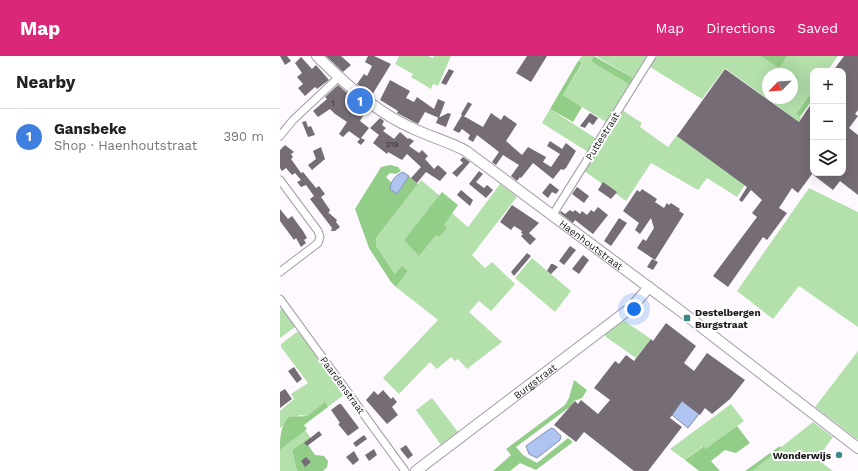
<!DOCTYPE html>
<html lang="en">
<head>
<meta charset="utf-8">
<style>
	body { margin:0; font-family:"Work Sans",sans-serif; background:#f6f6f6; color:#222 }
	.controls { position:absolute; right:12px; top:12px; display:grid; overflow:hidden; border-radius:8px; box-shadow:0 4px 16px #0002 }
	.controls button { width:36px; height:36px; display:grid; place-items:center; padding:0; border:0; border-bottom:1px solid #e0e0e0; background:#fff; color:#222; font:20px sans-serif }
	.compass { position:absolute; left:482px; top:12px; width:36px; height:36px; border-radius:50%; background:#fff; box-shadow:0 4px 16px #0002; rotate:245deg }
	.you { position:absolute; left:354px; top:253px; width:14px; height:14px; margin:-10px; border:3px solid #fff; border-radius:50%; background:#1a73e8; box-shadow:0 0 0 6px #1a73e833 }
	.badge { display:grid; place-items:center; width:26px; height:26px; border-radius:50%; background:#db2777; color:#fff; font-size:13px; font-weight:700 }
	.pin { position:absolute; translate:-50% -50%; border:2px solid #fff; box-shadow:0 1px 4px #0006 }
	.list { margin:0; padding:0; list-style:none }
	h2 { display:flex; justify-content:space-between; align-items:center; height:52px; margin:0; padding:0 16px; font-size:17px }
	h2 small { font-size:13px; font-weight:400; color:#767676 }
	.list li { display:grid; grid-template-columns:26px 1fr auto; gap:12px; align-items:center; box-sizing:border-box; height:56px; padding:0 16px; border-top:1px solid #e0e0e0 }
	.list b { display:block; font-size:15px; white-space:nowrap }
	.list p { margin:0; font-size:13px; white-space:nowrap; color:#767676 }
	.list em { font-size:13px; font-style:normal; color:#767676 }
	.icon { flex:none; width:22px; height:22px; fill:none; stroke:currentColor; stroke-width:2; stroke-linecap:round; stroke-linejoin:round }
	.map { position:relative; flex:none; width:578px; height:415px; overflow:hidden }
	header { display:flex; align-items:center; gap:24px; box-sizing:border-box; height:56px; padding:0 20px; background:#db2777; color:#fff }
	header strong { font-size:19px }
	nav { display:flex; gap:22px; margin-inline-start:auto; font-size:14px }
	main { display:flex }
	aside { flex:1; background:#fff }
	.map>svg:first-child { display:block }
	.green { fill:#b4e0ac; fill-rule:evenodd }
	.forest { fill:#93ce89 }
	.water { fill:#afc4f1; stroke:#8390b1 }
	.building { fill:#756c76 }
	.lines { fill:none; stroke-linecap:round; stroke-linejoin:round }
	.street-casing { stroke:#a39ba6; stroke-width:9 }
	.secondary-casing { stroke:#a39ba6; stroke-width:12 }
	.street { stroke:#fff; stroke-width:7 }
	.secondary { stroke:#fff; stroke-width:10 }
	.poi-dot { fill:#418988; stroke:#fff; stroke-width:1.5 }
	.labels { text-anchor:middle; stroke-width:4; stroke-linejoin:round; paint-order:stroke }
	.number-label { font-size:8px; fill:#322d32 }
	.street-label { font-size:10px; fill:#1b181c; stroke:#fff }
	.poi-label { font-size:10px; font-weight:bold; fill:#1b181c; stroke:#fff; text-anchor:start }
</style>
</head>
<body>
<header>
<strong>Map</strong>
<nav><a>Map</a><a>Directions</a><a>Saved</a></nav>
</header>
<main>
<aside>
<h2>Nearby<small></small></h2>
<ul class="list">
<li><span class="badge" style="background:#3f7fe0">1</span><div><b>Gansbeke</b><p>Shop · Haenhoutstraat</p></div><em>390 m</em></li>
</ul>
</aside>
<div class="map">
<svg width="578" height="415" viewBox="0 0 578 415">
	<rect width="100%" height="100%" fill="#fdf9fe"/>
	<path class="green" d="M119,0H148L153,2L154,0H171L158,30L153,28L151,33L131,21L133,18L115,8Z
		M302,0H314L312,5L350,29L326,66L283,39L302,8L298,5Z
		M316,0H368L353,22Z
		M377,0H481L499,11L507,0H558L547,15H533V34L516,58L521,62L519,66L445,12L422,43L370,11ZM488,18H512V42H488Z
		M270,53L317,83L308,96L262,67Z
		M342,54L362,67L360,71L388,91L397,79L465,129L457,141L427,122L418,134L371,107L346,145L303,114Z
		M141,124L160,140L124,184L156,179L167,172L163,169L172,157L188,171L220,128L237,141L192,199L205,212L212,206L235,228L211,255L199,245L189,256L222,286L187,313L178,303L175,305L171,301L157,313L150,306L119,338L103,322L158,264L116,231L128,215L115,218L96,190V182Z
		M529,132L578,156V271L519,230L493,263L457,235Z
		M252,202L291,235L275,256L235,222Z
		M3,251L16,268L15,271L0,282V254Z
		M343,264L371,283L356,302L326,281L325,278Z
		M17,276L22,278L66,337L48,351L44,347L27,360L20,359L0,372V378V355L14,343L11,338L28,327L1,291V288Z
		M578,295V384L535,351Z
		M152,342L178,376L161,389L136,354Z
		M451,348L464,365L425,393L423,390L405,404L390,393Z
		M533,366L553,381L537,403L553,415H471Z
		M25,374L30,381L12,394L17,415H0V394Z"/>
	<path class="forest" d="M314,0L353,22L350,29L311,5Z
		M481,0H507L499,12Z
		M298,5L302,7L283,39L302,51L293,66L270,53Z
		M533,34V43L520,61L516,58Z
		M110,109L118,111L121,115L116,118L110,117L106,121L111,126L110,133L117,138L129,120L138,128L96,182V190L115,218L122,210L128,215L116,231L111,226L89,192L75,153L101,111Z
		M162,136L178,149L164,169L167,172L159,181L156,179L139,200L124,184Z
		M294,324L307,334L302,342L294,345L291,350L236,391L243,399L257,407L288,382L293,386L256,414L240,407L230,415H213L231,399L226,393L285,349L289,342Z
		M45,346L48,351L24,369L27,373L0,394C0,381 0,371 9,361L27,360Z
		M457,370L470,387L456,397L445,394L431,405L440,415H419L405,404L424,390L425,393Z
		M30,381L33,385L28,389L35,399L44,400L48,405L47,411L43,415H17L12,394Z
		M500,390L501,392L472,415H465Z"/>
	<path class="water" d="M123,116L129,120L117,138L110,133C111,124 115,120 123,116Z
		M402,345L419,358L408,372L392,359Z
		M271,372L274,373L281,380L280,384L257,402L249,398L246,390Z"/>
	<path class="building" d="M0,0H7L11,5L5,9Z
		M46,0H61L71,9L63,16Z
		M88,0H94L111,8L92,39L77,28L84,18L87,20L92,10L85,6Z
		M247,0H267L251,26L236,17Z
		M564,0H578V54L575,58L578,60L569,72L578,79V139L560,125L553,134L532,118L518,137L512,132L499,152L507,157L487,184L483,181L448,231L433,220L477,161L472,157L482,144L471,134L462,146L459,144L467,131L397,80L445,13L519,66L533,45V117H563V15H553Z
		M21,1L32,13L36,9L49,24L37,33L35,31L25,40L18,32L23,28L17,21L22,17L15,7Z
		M169,13L174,15L166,29L161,27Z
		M110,24L130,35L126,42L134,46L137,41L154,53L158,43L165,46L159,62L145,56L138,68L117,57L118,55L100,44Z
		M58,29L80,48L77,52L84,58L80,65L89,72L81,82L85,84L81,89L77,86L80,83L69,75L63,81L59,78L67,66L55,58L50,53L38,61L33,55L47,43L45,41Z
		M188,46L192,48L184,61L181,58Z
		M168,57L171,58L166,71L156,67L158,62Z
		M211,57L221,64L224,59L237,68L226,85L242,99L248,91L266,101L263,106L271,111L280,98L267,90L270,85L282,93L286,87L296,95L286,112L283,114L281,113L273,123L253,107L241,122L240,121L237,125L231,120L239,109L223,99L216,109L212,106L219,96L197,79L193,86L188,83L190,79L182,73L179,77L173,74L182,59L203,71Z
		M310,57L318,62L313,69L309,66L305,72L300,70Z
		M100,62L104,65L102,69L106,72L103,75L114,83L120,76L128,83L129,82L134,85L129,90L139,97L142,94L148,100L145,103L154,113L158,109L167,117L160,125L146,116L137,127L131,122L141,111L127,98L122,104L108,96L107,98L93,87L99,79L90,72Z
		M26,65L28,71L31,70L35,79L28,81L22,66Z
		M5,89L14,96L11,98L13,101L11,103L21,117L23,116L36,132L39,130L45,138L41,141L50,154L48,158L49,157L57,164L56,166L60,171L55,175H51L52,172L30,143L34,140L26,129L21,131L17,126L21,124L15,117L12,119L6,112L2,115L0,112V94Z
		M41,91L45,103L32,114L28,109L36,103L33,95Z
		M183,101L190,106L177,121L172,117L183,107L180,104Z
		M199,115L203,118L196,126L204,132L207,129L213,134L206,142L189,128Z
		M323,126L337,136L331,143L318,134Z
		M270,127L279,134L276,138L272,136L268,142L262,137Z
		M297,131L309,140L304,147L292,138Z
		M362,133L377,143L375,146L384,152L387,147L389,149L391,147L400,153L399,155L404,158L375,204L357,192L363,183L366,185L374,172L371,162L360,178L355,174L359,167L343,155L357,134L360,136Z
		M181,134L193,144L190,150L177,139Z
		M232,149L259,167L249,177L256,183L250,189L241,180L243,178L241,177L242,175L234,170L231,174L220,166Z
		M318,151L328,159L313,178L295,164L293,167L280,157L281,155L285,158L290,154L293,156L295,154L300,158L302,155L307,159L311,154L314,156Z
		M0,153L8,163L12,160L23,175L27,182L24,184L26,187L21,191L16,182L14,184L0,165Z
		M339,162L347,167L331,190L324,185Z
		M290,190L296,194L284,209L279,205Z
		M247,197L251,200L234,220L231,216Z
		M303,199L309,204L299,218L292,213Z
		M372,203L378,206L373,214L367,211Z
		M271,208H273L278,211L271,218L267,215Z
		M386,267L416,290L404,307L414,315L427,297L465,324L450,343L432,358L425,352L420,359L402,345L390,362L402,371L368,415H354L304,376L296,386L274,369L295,345L298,348L301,344L318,358L330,344L314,332L335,305L339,308L346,299L354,305L371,283L373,285Z
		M14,311L22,323L17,327L8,315Z
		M5,333L12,343L0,352V336Z
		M103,334L111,343L113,341L117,346L112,351L118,359L107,368L86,344L94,335L98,339Z
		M59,348H61L79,372L68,380L58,368L60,367L51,354Z
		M39,375L42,379L27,390L24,387Z
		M84,379L87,383L76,391L73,387Z
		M126,389L133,399L128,403L120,393Z
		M94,393L97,399L89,405L85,399Z
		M74,395L79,404L73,409L66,401Z
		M26,401L31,406L25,411L21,405Z"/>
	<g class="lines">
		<g class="street-casing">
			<path id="street" d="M0,80L13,64L59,21
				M0,124L38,175L40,181L38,187L0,216
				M272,160L372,0
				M0,243L125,415"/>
		</g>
		<g class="secondary-casing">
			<g id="secondary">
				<path id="s1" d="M37,0C62,25 99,58 132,72C150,81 168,85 186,95L398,253L578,392"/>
				<path id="s2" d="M136,415L352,251L369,231"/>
			</g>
		</g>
		<use href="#street" class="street"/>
		<use href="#secondary" class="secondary"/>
	</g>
	<g class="poi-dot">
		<rect x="403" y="258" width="8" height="8" rx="2"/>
		<circle cx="559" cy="399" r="4"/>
	</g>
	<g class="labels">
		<g class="number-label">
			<text x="53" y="50">1</text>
			<text x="112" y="91">219</text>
		</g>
		<g class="street-label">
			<text transform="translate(322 80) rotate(-58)" y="4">Puttestraat</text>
			<text dy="4" stroke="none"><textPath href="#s1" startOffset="335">Haenhoutstraat</textPath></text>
			<text dy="4" stroke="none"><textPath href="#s2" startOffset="149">Burgstraat</textPath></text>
			<text transform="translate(63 329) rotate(54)" y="4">Paardenstraat</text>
		</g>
		<g class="poi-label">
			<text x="415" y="260">Destelbergen<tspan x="415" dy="12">Burgstraat</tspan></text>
			<text x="551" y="403" text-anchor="end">Wonderwijs</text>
		</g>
	</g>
</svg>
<div class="controls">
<button>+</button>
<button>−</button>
<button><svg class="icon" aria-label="layers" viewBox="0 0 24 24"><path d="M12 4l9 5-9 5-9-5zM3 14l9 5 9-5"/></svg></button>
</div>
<svg class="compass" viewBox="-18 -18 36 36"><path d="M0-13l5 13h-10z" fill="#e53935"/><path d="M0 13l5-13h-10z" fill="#767676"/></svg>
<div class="you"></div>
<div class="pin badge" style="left:80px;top:45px;background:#3f7fe0">1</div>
</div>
</main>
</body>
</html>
